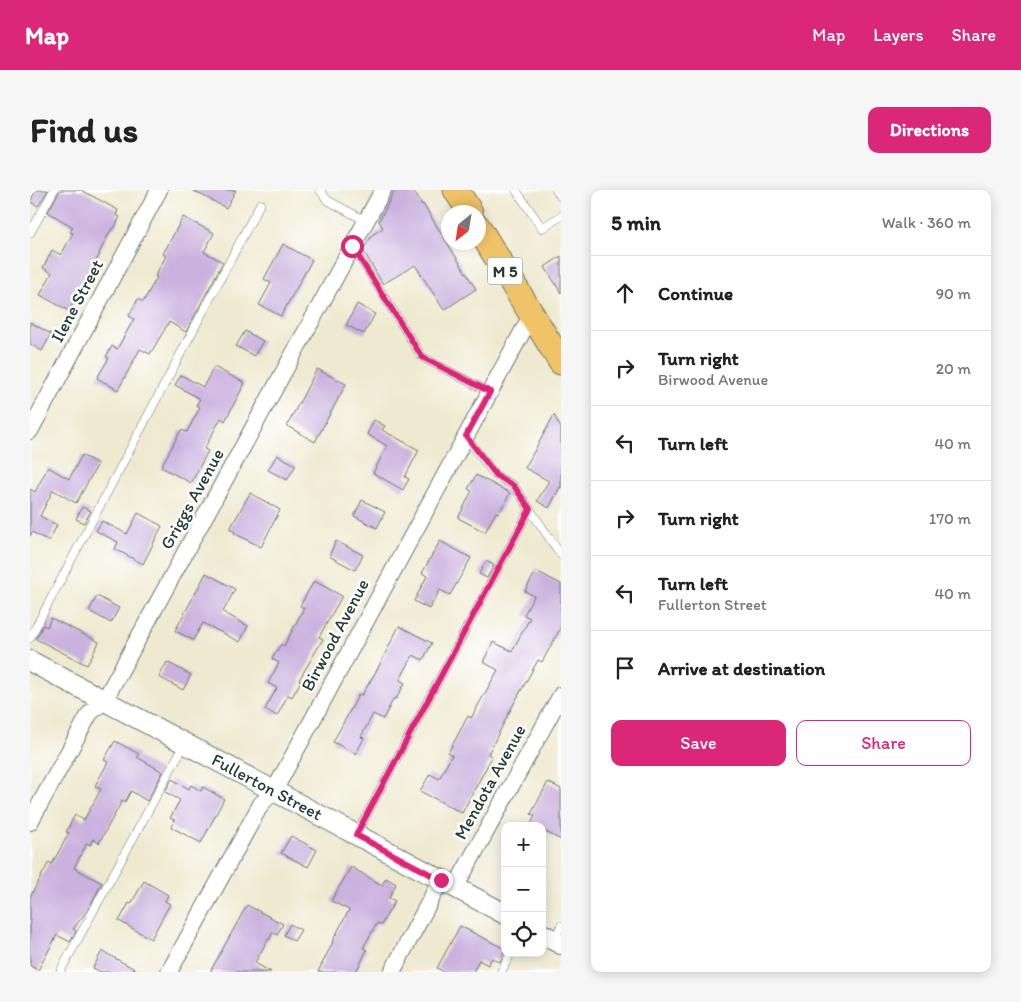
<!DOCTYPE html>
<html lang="en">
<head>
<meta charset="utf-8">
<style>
	body { margin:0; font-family:Itim,sans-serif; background:#f6f6f6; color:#222 }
	.controls { position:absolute; right:15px; bottom:15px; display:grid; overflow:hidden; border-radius:10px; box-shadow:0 2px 12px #0003 }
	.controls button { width:45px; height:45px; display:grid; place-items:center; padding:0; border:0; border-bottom:1px solid #e0e0e0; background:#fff; color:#222; font:25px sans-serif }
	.compass { position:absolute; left:411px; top:15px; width:45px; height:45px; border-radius:50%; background:#fff; box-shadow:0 2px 12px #0003; rotate:210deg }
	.stop { position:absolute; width:15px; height:15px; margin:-11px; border:4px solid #db2777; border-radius:50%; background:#fff }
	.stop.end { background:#db2777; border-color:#fff; box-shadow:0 1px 5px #0008 }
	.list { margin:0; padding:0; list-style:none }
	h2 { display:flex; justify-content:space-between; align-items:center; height:65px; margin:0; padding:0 20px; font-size:21px }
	h2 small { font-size:16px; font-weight:400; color:#767676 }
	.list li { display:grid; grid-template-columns:32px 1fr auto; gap:15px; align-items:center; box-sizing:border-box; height:75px; padding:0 20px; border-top:1px solid #e0e0e0 }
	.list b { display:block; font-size:19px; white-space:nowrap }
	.list p { margin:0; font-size:16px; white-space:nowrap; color:#767676 }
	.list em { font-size:16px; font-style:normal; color:#767676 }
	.actions { display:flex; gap:10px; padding:15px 20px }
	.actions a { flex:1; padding:11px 0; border:1px solid #db2777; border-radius:10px; text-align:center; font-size:18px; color:#db2777 }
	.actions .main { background:#db2777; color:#fff }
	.icon { flex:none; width:28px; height:28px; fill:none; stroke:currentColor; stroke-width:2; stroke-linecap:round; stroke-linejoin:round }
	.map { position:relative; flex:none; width:531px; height:782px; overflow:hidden; border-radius:10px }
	header { display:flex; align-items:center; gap:30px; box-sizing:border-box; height:70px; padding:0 25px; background:#db2777; color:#fff }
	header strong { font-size:24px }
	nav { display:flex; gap:28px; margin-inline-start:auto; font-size:18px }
	.intro { display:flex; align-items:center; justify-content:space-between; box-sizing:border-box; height:120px; padding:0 30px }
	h1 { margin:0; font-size:35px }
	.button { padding:12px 22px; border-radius:10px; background:#db2777; color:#fff; font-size:18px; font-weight:700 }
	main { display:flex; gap:30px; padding:0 30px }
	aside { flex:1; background:#fff; border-radius:10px; box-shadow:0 2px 12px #0003 }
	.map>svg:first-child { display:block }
	.building { fill:#cab1de }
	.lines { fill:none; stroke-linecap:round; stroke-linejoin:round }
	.service-casing { stroke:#67796a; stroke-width:9 }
	.minor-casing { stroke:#67796a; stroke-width:18 }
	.tertiary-casing { stroke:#67796a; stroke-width:22 }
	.primary-casing { stroke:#67796a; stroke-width:27 }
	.service { stroke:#fff; stroke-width:8 }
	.minor { stroke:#fff; stroke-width:16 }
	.tertiary { stroke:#fff; stroke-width:20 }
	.primary { stroke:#f0c369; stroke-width:25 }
	.route { stroke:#db2777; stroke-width:6 }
	.labels { text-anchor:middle; stroke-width:5; stroke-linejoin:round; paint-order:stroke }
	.shield { fill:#fff; stroke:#627771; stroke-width:1 }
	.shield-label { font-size:16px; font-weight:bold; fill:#1f3d34 }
	.street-label { font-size:18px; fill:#1f3d34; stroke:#fff }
</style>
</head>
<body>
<header>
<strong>Map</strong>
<nav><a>Map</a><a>Layers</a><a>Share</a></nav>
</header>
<div class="intro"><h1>Find us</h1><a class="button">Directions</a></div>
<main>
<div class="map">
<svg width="531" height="782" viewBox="0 0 531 782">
	<rect width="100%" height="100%" fill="#fff"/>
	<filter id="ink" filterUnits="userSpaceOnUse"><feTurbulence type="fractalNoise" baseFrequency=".02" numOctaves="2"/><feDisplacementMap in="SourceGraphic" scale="10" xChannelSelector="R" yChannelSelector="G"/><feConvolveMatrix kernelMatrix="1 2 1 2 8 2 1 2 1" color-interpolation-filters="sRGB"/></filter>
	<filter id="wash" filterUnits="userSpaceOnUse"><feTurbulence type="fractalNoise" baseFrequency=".0096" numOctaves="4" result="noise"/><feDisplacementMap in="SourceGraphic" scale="20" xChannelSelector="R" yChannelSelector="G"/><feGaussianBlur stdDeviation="1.12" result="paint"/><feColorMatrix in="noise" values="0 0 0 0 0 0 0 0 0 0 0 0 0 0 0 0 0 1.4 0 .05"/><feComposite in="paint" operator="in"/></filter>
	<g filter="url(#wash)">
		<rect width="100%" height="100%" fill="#eee9cf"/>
		<g id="blocks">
			<path class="building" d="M5,0H18L8,16L0,12Z
				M30,0H51L88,20L86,25L90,27L84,39L82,38L69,63L70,64L39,121L10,105L22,83L13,78L22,60L31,65L43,43L40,42L43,37L18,22Z
				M162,0H206L196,18Z
				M365,0H383L392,15L393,14L446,99L414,120L385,75L353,94L333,60L342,45L353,38L349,31Z
				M153,27L184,43L174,62L193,72L156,142L139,132L120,164L110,159L88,200L67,188L79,168L76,167L82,156L87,159L104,129L99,126L108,109L113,112L127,87L125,86L136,66L133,64Z
				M253,54L282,70L251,126L229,115L241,93L234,89Z
				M531,66V103L515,77Z
				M327,114L345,124L334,144L316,135Z
				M0,132L21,144L12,161L0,154Z
				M215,141L233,151L224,166L206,156Z
				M184,177L215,193L195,231L191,228L174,259L178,261L161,293L131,277L151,240L157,242L170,217L166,215L170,209L145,195L151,185L173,197Z
				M287,179L316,194L285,252L257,236Z
				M524,225L531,238V298L530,297L519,318L507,311L519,291L495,278Z
				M344,230L355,236L352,240L389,260L375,287L379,289L373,300L343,283L357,256L337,244Z
				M52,265L68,274L46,313L23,300L10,326L27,335L19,351L2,342L0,346V299L5,302L18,277L39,289Z
				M247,265L266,275L257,290L238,280Z
				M446,285L480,303L469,323L466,322L455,342L428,328L442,301L438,299Z
				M220,303L250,320L231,357L204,343L205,342L200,339Z
				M332,310L355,322L347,338L324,326Z
				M52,317L61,321L54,333L46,329Z
				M108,323L132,336L113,374L85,359L88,352L66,341L72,331L97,344Z
				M306,351L333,365L325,380L299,366Z
				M410,351L441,368L420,405L410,400L399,419L384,411L397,386L392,383Z
				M456,371L464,375L457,388L449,384Z
				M506,381L531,394V437L512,472L508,470L482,517L458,564L462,567L432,623L390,601L400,584L409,589L422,565L418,563L438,526L441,528L468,480L453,472L463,452L482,461L500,428L494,425L504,406L495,401Z
				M176,383L205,399L193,422L218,436L210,452L173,433L163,450L145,441Z
				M284,391L312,406L289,447L293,449L269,490L271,491L262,507L258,505L247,526L235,519L247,498L238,493L249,473L242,469L251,454L254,456L274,418L270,416Z
				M67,406L89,418L81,433L59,421Z
				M21,428L69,452L57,475L6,449L13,435L17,437Z
				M369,436L402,453L393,470L383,465L370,490L375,493L366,509L364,508L353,529L343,524L331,547L334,548L326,564L303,552L329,504L332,505L348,478Z
				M137,472L161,485L153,500L129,487Z
				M85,551L109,564L107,567L133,582L117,611L101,601L95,612L92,611L69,653L63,649L60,655L57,653L44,678L72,693L57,721L43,739L46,741L40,752L27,745L8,780L0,776V707L19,672L22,674L39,643L36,642L45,625L54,630L71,599L65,596L78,572L74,570Z
				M142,589L159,599L161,595L171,601L173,597L194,609L171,653L141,637L145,630L140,628L150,610L135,602Z
				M518,592L531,599V650L512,640V636H505L501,634L505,626L501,624Z
				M261,646L287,660L278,677L251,663Z
				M321,677L352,695L356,688L366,694L359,708L365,711L351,735L347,733L333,758L337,760L326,782H288L303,752H302L319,720L301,711Z
				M114,691L138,705L135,711L140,714L121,749L89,731L99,713L101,714Z
				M217,715L253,734L247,745L243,742L239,750L238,749L225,773L241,782H180Z
				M260,734L271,740L264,751L254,745Z
				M430,736L475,759L470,772L462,768L458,775L449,770L443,782H414L407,778Z
				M72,761L110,782H71L63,778Z"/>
		</g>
	</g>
	<g filter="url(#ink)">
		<use href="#blocks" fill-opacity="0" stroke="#67796a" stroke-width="1"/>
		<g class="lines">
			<g class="service-casing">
				<path id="service" d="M290,0L297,10L336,31
					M486,0L512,38L531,26
					M526,0L531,7
					M0,43L24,0
					M323,57L392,167L459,202
					M436,247L465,285L484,296L531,365
					M0,448L230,14
					M327,643L500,319
					M524,750L531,736
					M30,782L154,555
					M471,782L481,763"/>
			</g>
			<g class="minor-casing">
				<path id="minor" d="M0,241L129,0
					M0,632L60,523L74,511L353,0
					M425,698L531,505
					M139,782L231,614L244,601L502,124
					M362,782L411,690"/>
			</g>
			<g class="tertiary-casing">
				<path id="tertiary" d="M0,471L475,724
					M512,744L531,754"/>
			</g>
			<g class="primary-casing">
				<path id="primary" d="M426,0L440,22
					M448,37L531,172"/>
			</g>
			<use href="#service" class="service"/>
			<use href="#minor" class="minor"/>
			<use href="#tertiary" class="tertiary"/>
			<use href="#primary" class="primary"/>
		</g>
	</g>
	<g class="lines" filter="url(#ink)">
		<path class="route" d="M322,56L392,167L460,202L436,246L466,285L484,296L500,319L326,645L411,690"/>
	</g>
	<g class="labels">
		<rect class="shield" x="457.5" y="67.5" width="35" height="27" rx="4"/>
		<g class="shield-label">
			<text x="475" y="87">M 5</text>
		</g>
		<g class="street-label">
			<text transform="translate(47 111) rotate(-62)" y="6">Ilene Street</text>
			<text transform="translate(162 309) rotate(-61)" y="6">Griggs Avenue</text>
			<text transform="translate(305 445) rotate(-62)" y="6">Birwood Avenue</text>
			<text transform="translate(460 592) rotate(-61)" y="6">Mendota Avenue</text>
			<text transform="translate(237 597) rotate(28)" y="6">Fullerton Street</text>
		</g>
	</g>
</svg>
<div class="controls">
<button>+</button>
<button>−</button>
<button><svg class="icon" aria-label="locate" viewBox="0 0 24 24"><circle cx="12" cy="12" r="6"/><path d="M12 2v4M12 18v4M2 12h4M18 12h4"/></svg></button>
</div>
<svg class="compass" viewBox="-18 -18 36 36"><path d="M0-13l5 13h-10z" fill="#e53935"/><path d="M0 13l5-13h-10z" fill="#767676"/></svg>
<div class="stop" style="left:322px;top:56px"></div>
<div class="stop end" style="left:411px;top:690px"></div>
</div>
<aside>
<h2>5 min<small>Walk · 360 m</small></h2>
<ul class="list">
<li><svg class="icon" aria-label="ahead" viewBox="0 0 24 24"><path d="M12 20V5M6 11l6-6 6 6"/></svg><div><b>Continue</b></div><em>90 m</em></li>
<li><svg class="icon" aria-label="right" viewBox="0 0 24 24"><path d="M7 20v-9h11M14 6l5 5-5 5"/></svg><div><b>Turn right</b><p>Birwood Avenue</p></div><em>20 m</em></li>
<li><svg class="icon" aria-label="left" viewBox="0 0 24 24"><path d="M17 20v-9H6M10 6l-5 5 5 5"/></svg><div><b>Turn left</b></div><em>40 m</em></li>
<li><svg class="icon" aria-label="right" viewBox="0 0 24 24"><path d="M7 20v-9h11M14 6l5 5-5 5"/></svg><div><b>Turn right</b></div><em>170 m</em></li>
<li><svg class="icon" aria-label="left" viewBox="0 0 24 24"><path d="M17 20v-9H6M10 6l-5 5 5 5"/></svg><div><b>Turn left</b><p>Fullerton Street</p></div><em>40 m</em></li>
<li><svg class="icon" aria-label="arrive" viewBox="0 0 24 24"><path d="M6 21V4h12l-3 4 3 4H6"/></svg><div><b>Arrive at destination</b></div></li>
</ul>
<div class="actions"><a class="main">Save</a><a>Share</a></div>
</aside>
</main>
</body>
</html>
